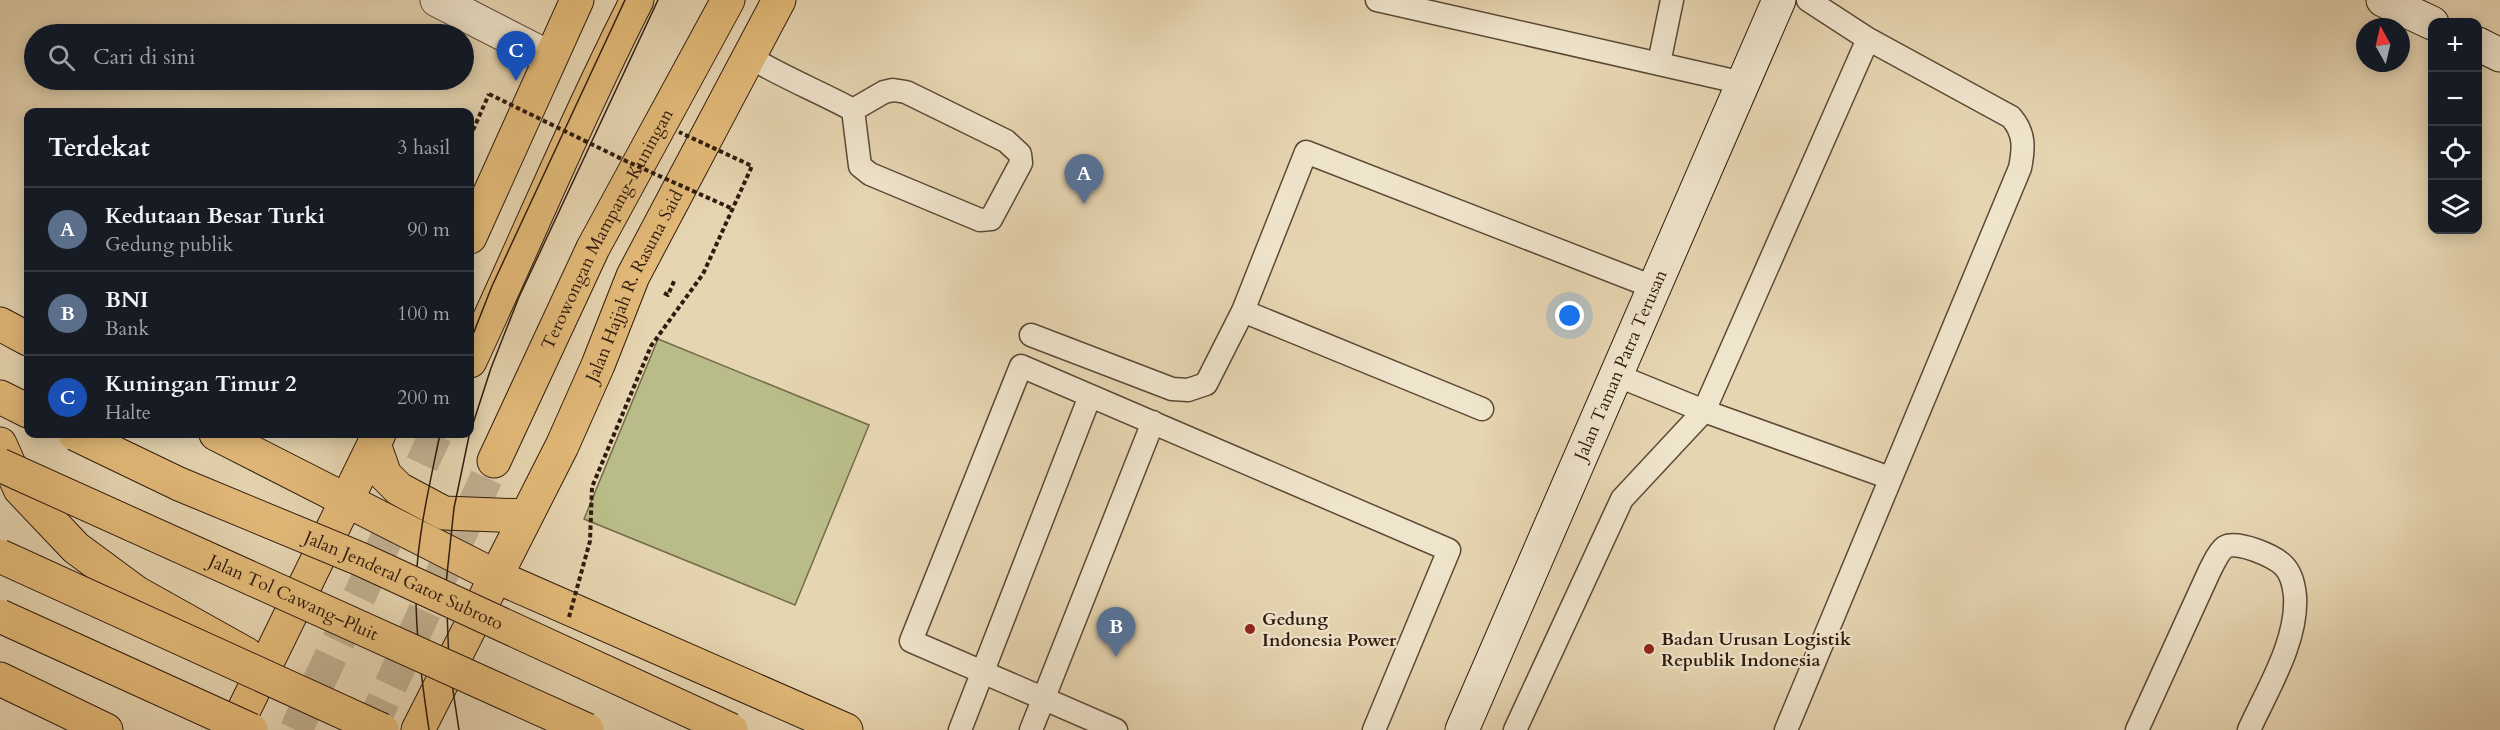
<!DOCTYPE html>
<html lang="id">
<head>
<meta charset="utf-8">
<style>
	body { margin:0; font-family:Cardo,serif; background:#20242c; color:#f1f3f6 }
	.controls { position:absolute; right:18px; top:18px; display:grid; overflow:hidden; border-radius:12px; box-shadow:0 3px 15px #0003 }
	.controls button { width:54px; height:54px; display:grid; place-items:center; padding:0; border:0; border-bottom:2px solid #363941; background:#171b24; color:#f1f3f6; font:30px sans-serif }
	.compass { position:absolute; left:2356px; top:18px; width:54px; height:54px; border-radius:50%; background:#171b24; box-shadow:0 3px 15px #0003; rotate:352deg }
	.you { position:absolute; left:1570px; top:316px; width:21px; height:21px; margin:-15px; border:4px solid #fff; border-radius:50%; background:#1a73e8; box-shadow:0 0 0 9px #1a73e833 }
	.badge { display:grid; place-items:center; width:39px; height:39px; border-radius:50%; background:#c59692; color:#fff; font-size:20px; font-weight:700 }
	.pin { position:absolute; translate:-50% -50px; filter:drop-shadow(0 2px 3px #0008) }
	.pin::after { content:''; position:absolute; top:32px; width:21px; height:18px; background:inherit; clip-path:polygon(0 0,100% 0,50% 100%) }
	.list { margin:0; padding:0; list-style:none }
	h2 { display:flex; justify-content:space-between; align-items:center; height:78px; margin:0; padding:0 24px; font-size:26px }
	h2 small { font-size:20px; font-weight:400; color:#9ea1a6 }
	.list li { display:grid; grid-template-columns:39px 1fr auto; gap:18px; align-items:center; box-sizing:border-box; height:84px; padding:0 24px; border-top:2px solid #363941 }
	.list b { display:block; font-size:22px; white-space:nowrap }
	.list p { margin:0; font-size:20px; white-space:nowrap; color:#9ea1a6 }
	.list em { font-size:20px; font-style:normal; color:#9ea1a6 }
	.icon { flex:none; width:33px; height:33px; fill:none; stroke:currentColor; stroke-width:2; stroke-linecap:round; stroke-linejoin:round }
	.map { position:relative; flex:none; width:2500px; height:730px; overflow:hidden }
	.search { position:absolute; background:#171b24; box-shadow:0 3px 15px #0003; left:24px; top:24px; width:450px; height:66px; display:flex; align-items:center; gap:15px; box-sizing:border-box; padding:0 21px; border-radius:33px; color:#9ea1a6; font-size:22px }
	.panel { position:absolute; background:#171b24; box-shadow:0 3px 15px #0003; left:24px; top:108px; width:450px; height:330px; border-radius:12px }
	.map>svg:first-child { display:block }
	.green { fill:#b9bc88; stroke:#746b4a; stroke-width:1.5 }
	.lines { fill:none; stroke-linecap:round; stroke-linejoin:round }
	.primary-tunnel { stroke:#c1b090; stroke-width:33; stroke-dasharray:33 16; stroke-linecap:butt }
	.lane-casing { stroke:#5d4936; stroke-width:25 }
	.street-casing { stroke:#5d4936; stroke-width:35 }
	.secondary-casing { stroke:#2f1a0d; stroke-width:35 }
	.primary-casing { stroke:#2f1a0d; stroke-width:35 }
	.highway-casing { stroke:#2f1a0d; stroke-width:35 }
	.path { stroke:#2f1a0d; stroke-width:4; stroke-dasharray:4.5 3; stroke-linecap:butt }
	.lane { stroke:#efe4cc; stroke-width:22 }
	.street { stroke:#efe4cc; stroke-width:33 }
	.secondary { stroke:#efe4cc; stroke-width:33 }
	.primary { stroke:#e3ba78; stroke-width:33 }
	.highway { stroke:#e3ba78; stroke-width:33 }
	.tram { stroke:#2f1a0d; stroke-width:1.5 }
	.highway-bridge-casing { stroke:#2f1a0d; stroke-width:35; stroke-linecap:butt }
	.path-bridge { stroke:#2f1a0d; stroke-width:4; stroke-dasharray:4.5 3; stroke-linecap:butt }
	.highway-bridge { stroke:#e3ba78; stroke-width:33 }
	.poi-dot { fill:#8f2418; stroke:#efe4cc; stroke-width:2 }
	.labels { text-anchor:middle; stroke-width:4.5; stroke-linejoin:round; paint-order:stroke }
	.street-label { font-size:18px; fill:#2f1a0d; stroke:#efe4cc }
	.poi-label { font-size:18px; font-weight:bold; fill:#2f1a0d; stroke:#efe4cc; text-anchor:start }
</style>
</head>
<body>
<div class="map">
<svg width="2500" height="730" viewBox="0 0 2500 730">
	<rect width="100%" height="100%" fill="#e6d5b1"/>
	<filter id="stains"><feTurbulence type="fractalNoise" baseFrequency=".00333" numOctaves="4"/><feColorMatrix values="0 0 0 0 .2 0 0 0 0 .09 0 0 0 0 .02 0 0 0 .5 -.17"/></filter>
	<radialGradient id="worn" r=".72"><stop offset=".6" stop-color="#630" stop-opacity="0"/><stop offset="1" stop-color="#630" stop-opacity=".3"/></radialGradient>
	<path class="green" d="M658,339L869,425L795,605L584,519Z"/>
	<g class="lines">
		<path class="primary-tunnel" d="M296,730L436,434
			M370,730L494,461"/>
		<g class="lane-casing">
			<path id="lane" d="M1377,0L1743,83
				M748,56C782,77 818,91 853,110
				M1659,63L1672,0
				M893,90L906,92L1006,141L1020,154L1021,163L991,219L980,220L870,174L860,166L853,110L884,92Z
				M1243,311L1482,409
				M1031,335L1172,389L1188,390L1206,384L1243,311L1306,152L1653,287
				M1616,375L1704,411L1890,478
				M960,730L1090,396
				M1031,730L1153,422
				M1116,730L911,641L1021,366L1449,550L1374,730
				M1515,730L1622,499L1704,411L1868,39
				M1786,730L2020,168C2024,148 2025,133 2011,117L1868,39L1808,0
				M2137,730L2210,570C2214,563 2218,552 2225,547C2237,540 2275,556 2284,566C2291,573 2294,586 2295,596C2298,641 2267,690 2249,730"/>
		</g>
		<g class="street-casing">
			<path id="street" d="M437,0L550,58"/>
		</g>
		<g class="secondary-casing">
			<g id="secondary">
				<path d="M2383,0L2432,23"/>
				<path d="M2478,44L2500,55"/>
				<path id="s1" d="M1462,730L1779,0"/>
			</g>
		</g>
		<g class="primary-casing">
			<g id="primary">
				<path d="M470,237L577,0"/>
				<path d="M470,361C526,241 577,118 637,0"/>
				<path d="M374,444L385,475L399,489L444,513L525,516"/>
				<path id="s2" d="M494,461L593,248L728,0"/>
				<path d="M234,730L379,434"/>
				<path id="s3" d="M418,730L562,446L598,365L633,276L779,0"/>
			</g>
		</g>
		<g class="highway-casing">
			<path id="highway" d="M0,324L28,339
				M0,397L28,411
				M216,434L495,576L846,730
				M0,444L20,489L76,548L137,593L246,654
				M0,679L106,730"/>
		</g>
		<path class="path" d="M470,137L489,94
			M664,293L668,295L675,279"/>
		<use href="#lane" class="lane"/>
		<use href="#street" class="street"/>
		<use href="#secondary" class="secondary"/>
		<use href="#primary" class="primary"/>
		<use href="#highway" class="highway"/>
		<path class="tram" d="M470,342L492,286L625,0
			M429,730C422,682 415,632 416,583C418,533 430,483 440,434
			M459,730L449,664L446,584L454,508L469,436L491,368L519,297L658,0"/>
		<g class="highway-bridge-casing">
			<g id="highway-bridge">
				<path id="s4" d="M75,434L179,484L360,559L731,730"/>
				<path id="s5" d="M0,465L587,730"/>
				<path d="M0,556L382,730"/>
				<path d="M0,616L251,730"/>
			</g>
		</g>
		<path class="path-bridge" d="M489,94L626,161L733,209
			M569,617L590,541L592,487L651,346L703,274L752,166L679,132"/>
		<use href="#highway-bridge" class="highway-bridge"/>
	</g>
	<g class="poi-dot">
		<circle cx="1250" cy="629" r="6"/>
		<circle cx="1649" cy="649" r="6"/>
	</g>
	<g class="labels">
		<g class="street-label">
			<text dy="6" stroke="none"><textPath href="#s2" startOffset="258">Terowongan Mampang-Kuningan</textPath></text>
			<text dy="6" stroke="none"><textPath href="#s3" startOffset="494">Jalan Hajjah R. Rasuna Said</textPath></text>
			<text dy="6" stroke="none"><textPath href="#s1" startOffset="398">Jalan Taman Patra Terusan</textPath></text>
			<text dy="6" stroke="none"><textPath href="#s4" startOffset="360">Jalan Jenderal Gatot Subroto</textPath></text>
			<text dy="6" stroke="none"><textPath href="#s5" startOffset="322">Jalan Tol Cawang–Pluit</textPath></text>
		</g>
		<g class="poi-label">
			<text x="1262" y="625">Gedung<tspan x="1262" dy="21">Indonesia Power</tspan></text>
			<text x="1661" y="645">Badan Urusan Logistik<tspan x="1661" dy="21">Republik Indonesia</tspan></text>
		</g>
	</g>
	<rect width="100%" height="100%" filter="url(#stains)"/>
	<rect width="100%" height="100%" fill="url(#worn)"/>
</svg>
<div class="controls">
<button>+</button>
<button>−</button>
<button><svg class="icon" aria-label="locate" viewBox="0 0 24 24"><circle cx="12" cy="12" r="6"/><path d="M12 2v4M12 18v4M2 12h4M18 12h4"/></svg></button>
<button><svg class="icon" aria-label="layers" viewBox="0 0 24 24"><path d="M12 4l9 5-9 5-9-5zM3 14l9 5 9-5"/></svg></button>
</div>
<svg class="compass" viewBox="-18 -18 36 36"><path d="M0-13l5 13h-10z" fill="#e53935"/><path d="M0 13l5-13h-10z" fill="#9ea1a6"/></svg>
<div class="you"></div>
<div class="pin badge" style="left:1084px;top:204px;background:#5c6f8a">A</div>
<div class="pin badge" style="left:1116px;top:657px;background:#5c6f8a">B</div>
<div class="pin badge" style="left:516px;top:81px;background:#1a4fb4">C</div>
<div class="search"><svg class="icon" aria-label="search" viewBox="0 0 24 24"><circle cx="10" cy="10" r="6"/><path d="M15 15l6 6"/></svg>Cari di sini</div>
<section class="panel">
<h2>Terdekat<small>3 hasil</small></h2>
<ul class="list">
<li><span class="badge" style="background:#5c6f8a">A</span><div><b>Kedutaan Besar Turki</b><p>Gedung publik</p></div><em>90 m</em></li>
<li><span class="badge" style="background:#5c6f8a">B</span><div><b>BNI</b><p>Bank</p></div><em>100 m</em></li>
<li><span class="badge" style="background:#1a4fb4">C</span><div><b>Kuningan Timur 2</b><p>Halte</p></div><em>200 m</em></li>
</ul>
</section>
</div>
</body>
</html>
